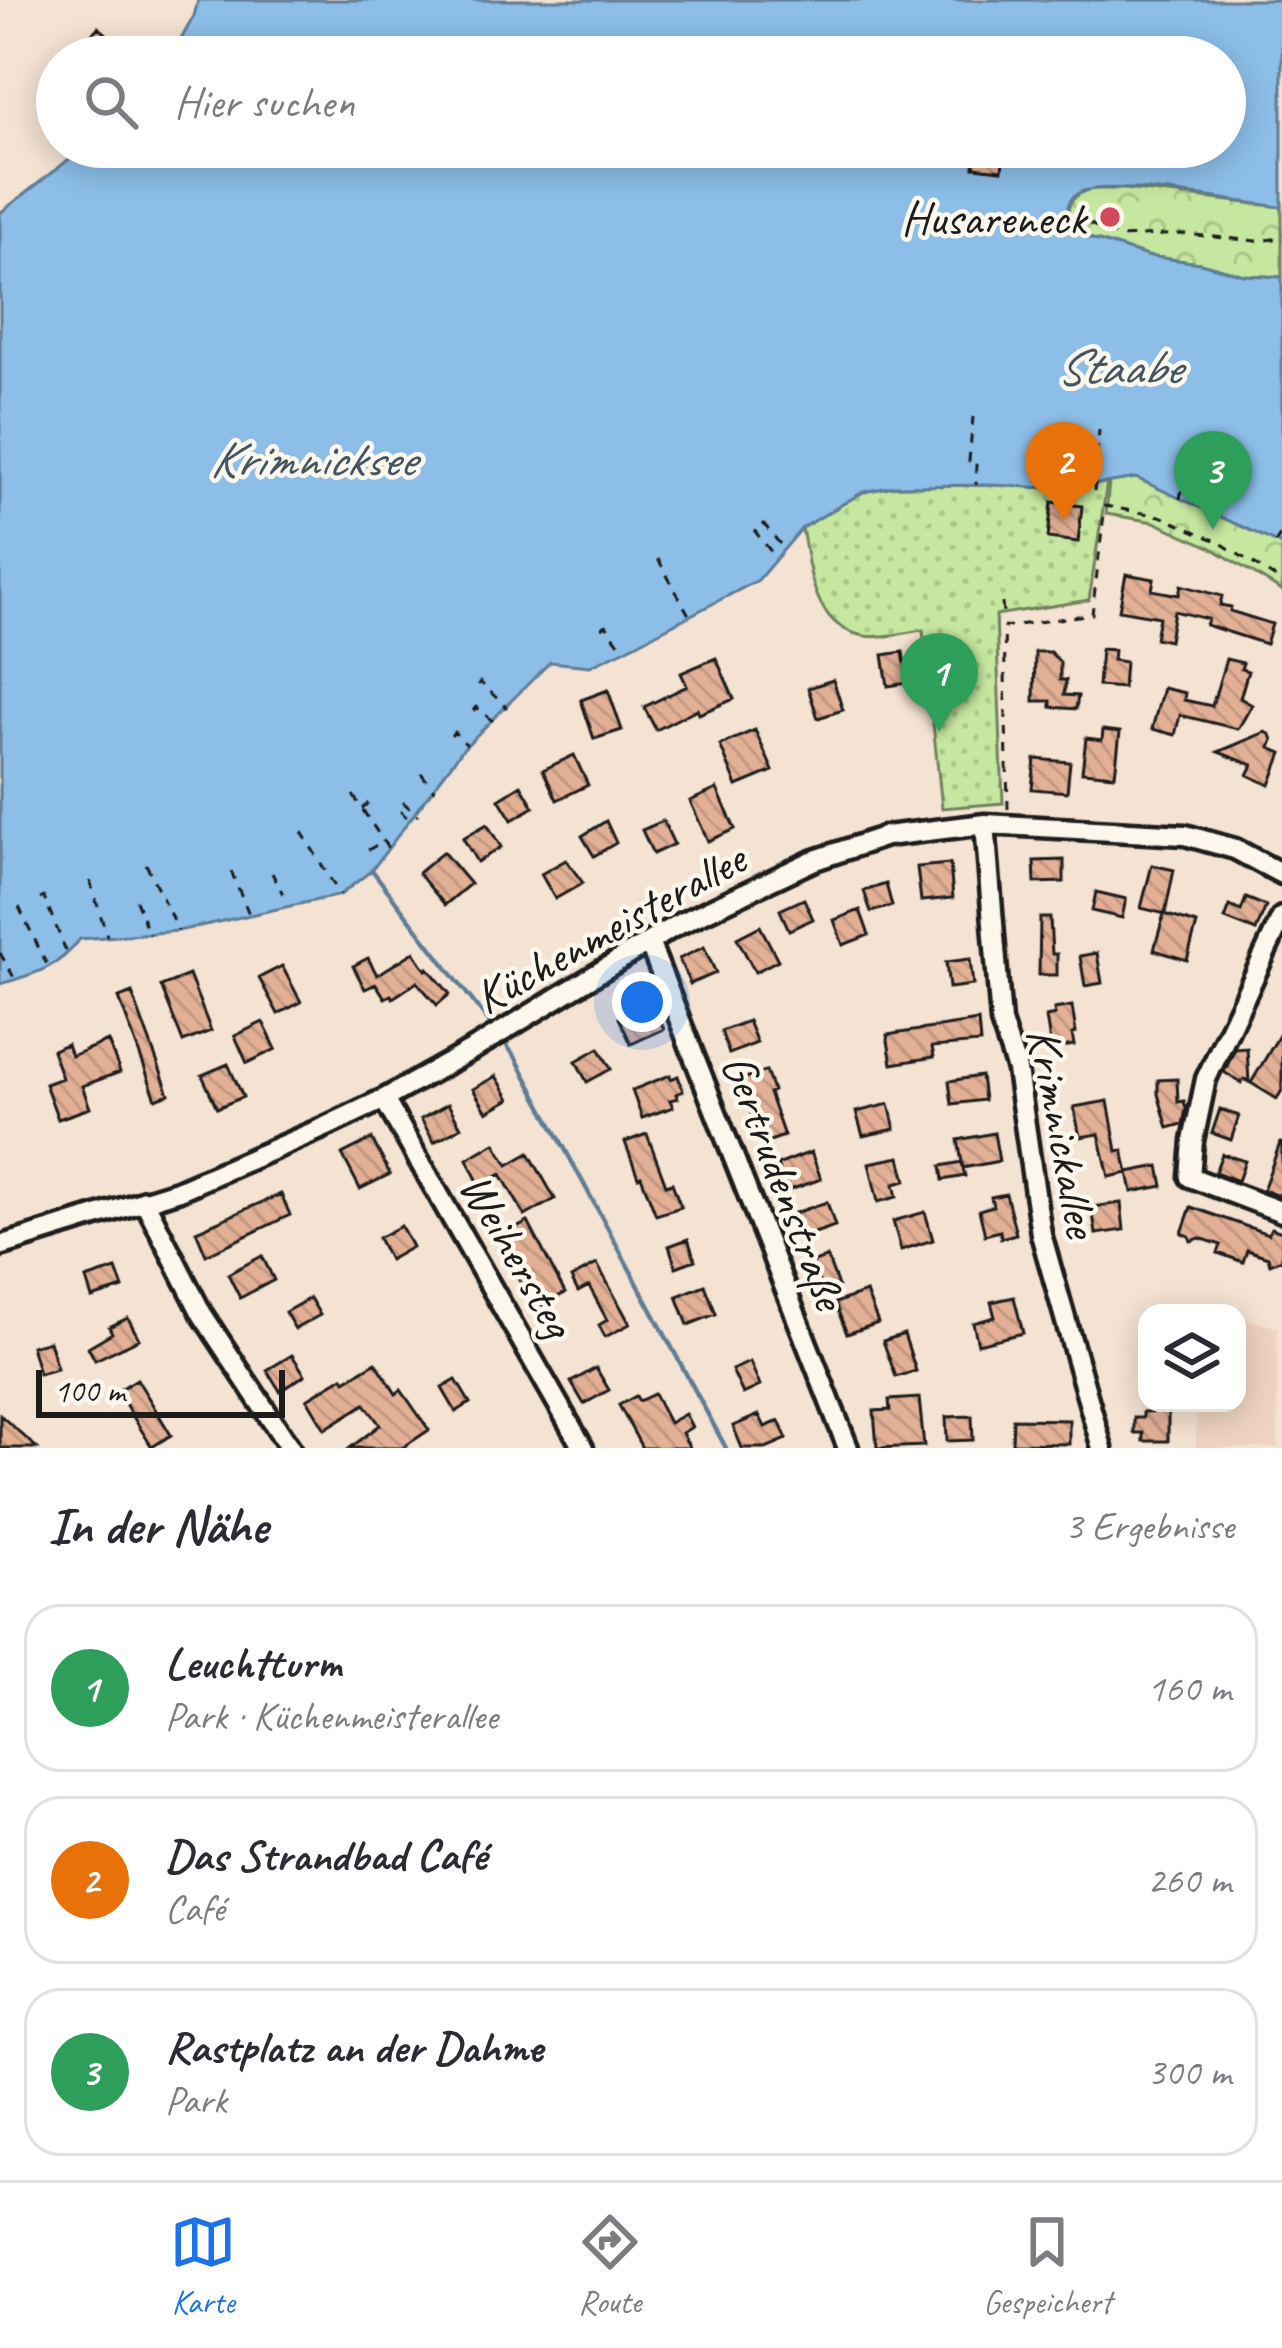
<!DOCTYPE html>
<html lang="de">
<head>
<meta charset="utf-8">
<style>
	body { margin:0; font-family:Caveat,sans-serif; background:#f2f2f3; color:#2b2b33 }
	.controls { position:absolute; right:36px; bottom:36px; display:grid; overflow:hidden; border-radius:24px; box-shadow:0 6px 30px #0003 }
	.controls button { width:108px; height:108px; display:grid; place-items:center; padding:0; border:0; border-bottom:3px solid #e1e1e2; background:#fff; color:#2b2b33; font:60px sans-serif }
	.scale { position:absolute; left:36px; bottom:30px; width:249px; box-sizing:border-box; padding-left:12px; border:6px solid #1c1c1c; border-top:0; font-size:33px; line-height:42px; white-space:nowrap; color:#1c1c1c; -webkit-text-stroke:9px #fbf7ec; paint-order:stroke }
	.you { position:absolute; left:642px; top:1002px; width:42px; height:42px; margin:-30px; border:9px solid #fff; border-radius:50%; background:#1a73e8; box-shadow:0 0 0 18px #1a73e833 }
	.badge { display:grid; place-items:center; width:78px; height:78px; border-radius:50%; background:#1a73e8; color:#fff; font-size:39px; font-weight:700 }
	.pin { position:absolute; translate:-50% -99px; filter:drop-shadow(0 3px 6px #0008) }
	.pin::after { content:''; position:absolute; top:63px; width:42px; height:36px; background:inherit; clip-path:polygon(0 0,100% 0,50% 100%) }
	.list { margin:0; padding:0; list-style:none }
	h2 { display:flex; justify-content:space-between; align-items:center; height:156px; margin:0; padding:0 48px; font-size:51px }
	h2 small { font-size:39px; font-weight:400; color:#7c7c81 }
	.list li { display:grid; grid-template-columns:78px 1fr auto; gap:36px; align-items:center; box-sizing:border-box; height:168px; margin:0 24px 24px; padding:0 24px; border:3px solid #e1e1e2; border-radius:36px }
	.list b { display:block; font-size:45px; white-space:nowrap }
	.list p { margin:0; font-size:39px; white-space:nowrap; color:#7c7c81 }
	.list em { font-size:39px; font-style:normal; color:#7c7c81 }
	.icon { flex:none; width:66px; height:66px; fill:none; stroke:currentColor; stroke-width:2; stroke-linecap:round; stroke-linejoin:round }
	.map { position:relative; flex:none; width:1282px; height:1448px; overflow:hidden }
	.search { position:absolute; background:#fff; box-shadow:0 6px 30px #0003; left:36px; right:36px; top:36px; height:132px; display:flex; align-items:center; gap:30px; box-sizing:border-box; padding:0 42px; border-radius:66px; color:#7c7c81; font-size:45px }
	.sheet { height:732px; background:#fff }
	nav { display:flex; justify-content:space-around; align-items:center; box-sizing:border-box; height:168px; border-top:3px solid #e1e1e2; background:#fff; font-size:33px; color:#7c7c81 }
	nav a { display:grid; justify-items:center; gap:6px }
	nav .on { color:#1a73e8 }
	.map>svg:first-child { display:block }
	.built { fill:#efd3c0 }
	.grass { fill:url(#grass-dots); stroke:#71825e; stroke-width:3 }
	.park { fill:url(#park-crowns); stroke:#71825e; stroke-width:3 }
	.water { fill:#8cbee8; stroke:#5f7d96; stroke-width:3 }
	.lines { fill:none; stroke-linecap:round; stroke-linejoin:round }
	.stream { stroke:#5f7d96; stroke-width:4.5 }
	.building { fill:url(#building-back-hatch); stroke:#1c1c1c; stroke-width:3 }
	.street-casing { stroke:#1c1c1c; stroke-width:27 }
	.path { stroke:#1c1c1c; stroke-width:3; stroke-dasharray:9 9; stroke-linecap:butt }
	.street { stroke:#fbf7ec; stroke-width:18 }
	.poi-dot { fill:#d1495b; stroke:#fbf7ec; stroke-width:4.5 }
	.labels { text-anchor:middle; stroke-width:9; stroke-linejoin:round; paint-order:stroke }
	.poi-label { font-size:48px; fill:#1c1c1c; stroke:#fbf7ec; text-anchor:end }
	.street-label { font-size:48px; fill:#1c1c1c; stroke:#fbf7ec }
	.water-label { font-size:51px; font-style:italic; fill:#435563; stroke:#fbf7ec }
</style>
</head>
<body>
<div class="map">
<svg width="1282" height="1448" viewBox="0 0 1282 1448">
	<defs>
		<pattern id="grass-dots" width="8" height="8" patternUnits="userSpaceOnUse" patternTransform="scale(3)"><rect width="8" height="8" fill="#c6e79f"/><path d="M2 2h.1M6 6h.1" fill="none" stroke="#aac688" stroke-width="1.8" stroke-linecap="round"/></pattern>
		<pattern id="park-crowns" width="20" height="18" patternUnits="userSpaceOnUse" patternTransform="scale(3)"><rect width="20" height="18" fill="#c6e79f"/><path d="M2 6a3 3 0 1 1 6 0M12 15a3 3 0 1 1 6 0" fill="none" stroke="#aac688"/></pattern>
		<pattern id="building-back-hatch" width="6" height="6" patternUnits="userSpaceOnUse" patternTransform="scale(3)"><rect width="6" height="6" fill="#e3b096"/><path d="M-1 5l2 2M0 0l6 6M5-1l2 2" fill="none" stroke="#c29781"/></pattern>
	</defs>
	<rect width="100%" height="100%" fill="#f4e2d2"/>
	<filter id="ink" filterUnits="userSpaceOnUse"><feTurbulence type="fractalNoise" baseFrequency=".00833" numOctaves="2"/><feDisplacementMap in="SourceGraphic" scale="24" xChannelSelector="R" yChannelSelector="G"/><feConvolveMatrix kernelMatrix="1 2 1 2 8 2 1 2 1" color-interpolation-filters="sRGB"/></filter>
	<g filter="url(#ink)">
		<path class="built" d="M1237,1315L1277,1328L1278,1448H1196V1403H1237Z"/>
		<path class="grass" d="M1107,482L1089,600L996,615L1003,803L942,808L923,630C906,632 883,639 865,636C813,628 810,571 802,528L863,492L894,486L992,485L1067,489Z"/>
		<path class="park" d="M1089,189H1125L1282,207V277L1244,275L1200,263L1147,256L1089,238L1070,228C1065,206 1069,198 1089,189Z
			M1136,478L1282,545V591L1212,548L1154,522L1106,514L1109,482Z"/>
		<path class="water" d="M198,0H1282V207C1244,203 1103,177 1077,194C1064,203 1067,215 1070,228L1089,238L1147,256L1200,263L1244,275L1282,277V545L1136,478L1067,489L992,485L894,486L863,492L802,528L758,580L624,650L590,666L550,662L462,750L372,870L340,895L178,931L80,939C59,968 34,974 0,984V213L85,147H1225V57H171L194,16Z"/>
		<g class="lines">
			<path class="stream" d="M372,870L494,1029
				M501,1038L516,1058L726,1448"/>
		</g>
		<path class="building" d="M98,27L109,36L92,57H73Z
			M976,150L1004,153L1002,170L974,167Z
			M1052,502L1082,506L1078,542L1048,538Z
			M1126,574L1154,579L1152,590L1179,595L1181,585L1222,596L1220,605L1231,607L1230,611L1272,624L1266,644L1206,625L1208,619L1174,611L1169,641L1155,638L1159,617L1119,610Z
			M1101,649L1114,650L1113,660L1125,662L1123,688L1098,686Z
			M903,652L908,683L888,686L883,655Z
			M1035,652H1050L1060,662V680H1066L1064,695L1078,696L1076,709L1051,707V701H1034Z
			M716,658L734,699L699,714L697,709L656,730L644,707L687,686L681,673Z
			M1226,659L1243,663L1241,669L1248,671L1240,698L1252,705L1238,729L1180,715L1175,735L1152,729L1163,688L1185,693L1184,700L1212,706Z
			M833,680L843,710L818,718L808,688Z
			M608,690L622,730L594,739L581,700Z
			M755,730L773,771L737,786L720,745Z
			M1103,730L1120,732L1115,775L1082,772L1086,738L1102,740Z
			M1266,732L1271,735L1273,740L1270,748L1282,753L1270,785L1248,775L1253,765L1218,752Z
			M574,755L588,785L557,800L543,770Z
			M1035,759L1070,762L1067,792L1032,789Z
			M521,785L534,807L512,820L499,799Z
			M717,789L735,829L708,841L690,801Z
			M606,821L616,843L594,856L582,836Z
			M663,821L674,844L653,854L642,830Z
			M487,824L501,847L477,862L463,838Z
			M443,852L470,884L445,905L418,873Z
			M566,860L583,883L555,899L541,874Z
			M1064,860V882L1035,883L1034,861Z
			M950,864L953,898L921,901L917,867Z
			M1152,865L1174,870L1165,914L1141,908Z
			M886,884L892,906L871,912L864,891Z
			M1096,892L1126,899L1122,918L1092,911Z
			M1246,898L1266,906L1256,931L1225,919L1230,906L1241,911Z
			M804,899L813,919L789,930L780,910Z
			M860,910L869,935L843,945L834,920Z
			M1164,914L1197,924L1187,960L1154,950Z
			M1040,918H1050L1052,954H1057V975H1039Z
			M760,926L778,960L755,972L737,938Z
			M704,947L716,973L690,984L679,959Z
			M414,952L426,970L428,968L450,994L437,1005L417,982L393,998L391,995L385,998L376,984L365,989L353,966L368,958L377,975Z
			M1097,953L1102,983L1085,986L1080,956Z
			M970,959L973,985L949,988L946,962Z
			M282,966L301,1002L278,1014L259,978Z
			M189,975L211,1031L183,1042L161,986Z
			M132,993L169,1094L156,1099L119,998Z
			M652,1003L664,1029L631,1044L619,1018Z
			M1072,1006L1076,1033L1072,1034L1074,1045L1051,1049L1046,1017L1055,1015L1054,1009Z
			M748,1021L757,1043L729,1054L721,1031Z
			M978,1021L980,1043L932,1047L934,1057L892,1064L887,1035Z
			M263,1022L276,1049L247,1063L235,1036Z
			M1282,1030V1090L1277,1099L1251,1083Z
			M108,1041L120,1072L82,1086L90,1108L58,1119L45,1084L62,1078L52,1050L67,1044L71,1056Z
			M599,1048L611,1069L587,1082L576,1061Z
			M1247,1048L1249,1082L1244,1079L1241,1083L1224,1072L1235,1049Z
			M228,1064L243,1097L217,1108L202,1075Z
			M766,1071L773,1091L769,1093L784,1136L761,1144L740,1080Z
			M670,1075L671,1079L678,1076L683,1091L676,1094L678,1098L670,1100L673,1107L642,1118L632,1090Z
			M496,1076L510,1099L487,1112L473,1089Z
			M981,1076L984,1100L952,1104L949,1081Z
			M1177,1079L1178,1102L1184,1101L1186,1109L1183,1124L1168,1128L1158,1094V1080Z
			M1108,1101L1117,1151L1123,1150L1128,1173L1109,1177L1099,1134L1080,1137L1074,1107Z
			M448,1104L461,1127L434,1142L421,1119Z
			M889,1104L895,1129L863,1136L856,1112Z
			M1220,1109L1239,1116L1231,1140L1212,1133Z
			M994,1133L999,1161L963,1168L965,1176L943,1180L941,1166L962,1162L963,1168L958,1140Z
			M647,1134L666,1185L672,1183L681,1207L656,1215L641,1176L638,1177L625,1142Z
			M372,1139L390,1174L360,1189L342,1154Z
			M495,1143L508,1165L529,1153L555,1199L525,1216L501,1174L480,1186L467,1159Z
			M1280,1143H1282V1196L1263,1190Z
			M811,1152L821,1179L787,1191L777,1165Z
			M1222,1154L1245,1161L1238,1181L1215,1172Z
			M900,1157L906,1181L894,1184L897,1197L878,1202L869,1163Z
			M1159,1166L1163,1186L1132,1192L1128,1172Z
			M281,1194L290,1215L206,1255L196,1231Z
			M1006,1194L1016,1234L1001,1238L1000,1231L985,1235L979,1210L993,1206L991,1197Z
			M827,1202L835,1226L803,1237L795,1213Z
			M1121,1203L1124,1230L1096,1234L1092,1207Z
			M1191,1207L1268,1234L1271,1228L1282,1232V1259L1270,1264L1268,1257L1247,1250L1243,1262L1218,1253L1221,1245L1200,1238L1191,1241L1189,1236L1182,1233Z
			M925,1212L933,1240L901,1250L893,1221Z
			M528,1222L565,1293L534,1309L517,1276L521,1274L501,1236Z
			M401,1226L412,1247L389,1260L378,1238Z
			M688,1239L695,1260L676,1267L669,1246Z
			M262,1256L274,1280L240,1298L228,1274Z
			M827,1257L838,1286L823,1292L812,1263Z
			M597,1264L630,1324L605,1337L599,1325L607,1320L589,1286L578,1292L571,1278Z
			M116,1269L123,1288L92,1298L86,1279Z
			M705,1285L716,1314L688,1325L677,1296Z
			M866,1292L878,1323L847,1334L835,1303Z
			M1014,1297L1023,1333L978,1344L973,1323L995,1317L991,1302Z
			M310,1298L320,1315L295,1329L285,1312Z
			M128,1318L139,1339L95,1360L88,1347L112,1333L109,1327Z
			M904,1334L916,1371L896,1377L883,1341Z
			M49,1341L57,1369L39,1374L31,1346Z
			M292,1355L305,1375L280,1391L267,1370Z
			M376,1362L396,1394L401,1390L429,1430L402,1448H350L380,1425L365,1404L325,1429L307,1399L343,1377L345,1381Z
			M750,1362L760,1386L743,1394L732,1370Z
			M596,1368L609,1390L584,1404L571,1382Z
			M137,1379L171,1435L152,1447L117,1391Z
			M456,1380L470,1403L456,1412L442,1388Z
			M654,1394L669,1423L685,1414L692,1427L682,1433L690,1448H642L619,1405L636,1396L639,1401Z
			M919,1398L924,1446L877,1448L874,1411L890,1410L889,1400Z
			M1168,1411V1441H1143V1433H1134V1418H1143V1412Z
			M0,1415L37,1448H0Z
			M759,1415L765,1427L779,1421L787,1439L766,1448H742L733,1426Z
			M972,1416L973,1440L947,1441L946,1417Z
			M1013,1419L1069,1420V1444L1012,1443Z"/>
		<g class="lines">
			<g class="street-casing">
				<path id="street" d="M985,824L1001,1022L1017,1070L1041,1234L1102,1448
					M1282,917L1206,1079L1193,1141L1190,1177L1282,1212
					M649,942L848,1448
					M384,1099L583,1448
					M144,1200L202,1314L290,1448
					M0,1246L177,1191L325,1127L384,1099L477,1047L675,926L812,861L886,836L985,824L1185,835L1235,849L1282,874"/>
			</g>
			<path class="path" d="M1090,224L1120,237L1184,234L1256,241L1282,238
				M973,417L969,461H976V485
				M1094,491L1099,430
				M1180,499L1184,477
				M763,523L784,549
				M754,530L776,558
				M1275,543L1282,532
				M658,559L689,615
				M1002,603L1003,613
				M602,628L606,625L624,650
				M478,685L480,682L507,708
				M473,711L476,707L494,722
				M451,736L454,732L467,745
				M421,773L435,791
				M353,795L389,850
				M403,802L418,816
				M362,809L373,799
				M1008,809L1004,627L1092,614L1105,506L1160,516L1219,542L1282,582
				M400,811L411,821
				M302,832L340,895
				M368,850L382,842
				M146,864L178,931
				M231,871L249,914
				M272,873L283,894
				M90,881L107,936
				M40,899L44,897L68,956
				M136,900L149,935
				M19,907L48,967
				M0,953L16,981"/>
			<use href="#street" class="street"/>
		</g>
	</g>
	<circle class="poi-dot" cx="1110" cy="217" r="12"/>
	<g class="labels">
		<g class="poi-label">
			<text x="1086" y="234">Husareneck</text>
		</g>
		<g class="street-label">
			<text transform="translate(609 927) rotate(-29)" y="17">Küchenmeisterallee</text>
			<text transform="translate(1064 1132) rotate(79)" y="17">Krimnickallee</text>
			<text transform="translate(785 1181) rotate(69)" y="17">Gertrudenstraße</text>
			<text transform="translate(518 1254) rotate(60)" y="17">Weihersteg</text>
		</g>
		<g class="water-label">
			<text x="1118" y="384">Staabe</text>
			<text x="312" y="476">Krimnicksee</text>
		</g>
	</g>
</svg>
<div class="controls">
<button><svg class="icon" aria-label="layers" viewBox="0 0 24 24"><path d="M12 4l9 5-9 5-9-5zM3 14l9 5 9-5"/></svg></button>
</div>
<div class="scale">100 m</div>
<div class="you"></div>
<div class="pin badge" style="left:939px;top:732px;background:#2e9e5b">1</div>
<div class="pin badge" style="left:1064px;top:521px;background:#e8710a">2</div>
<div class="pin badge" style="left:1213px;top:530px;background:#2e9e5b">3</div>
<div class="search"><svg class="icon" aria-label="search" viewBox="0 0 24 24"><circle cx="10" cy="10" r="6"/><path d="M15 15l6 6"/></svg>Hier suchen</div>
</div>
<section class="sheet">
<h2>In der Nähe<small>3 Ergebnisse</small></h2>
<ul class="list">
<li><span class="badge" style="background:#2e9e5b">1</span><div><b>Leuchtturm</b><p>Park · Küchenmeisterallee</p></div><em>160 m</em></li>
<li><span class="badge" style="background:#e8710a">2</span><div><b>Das Strandbad Café</b><p>Café</p></div><em>260 m</em></li>
<li><span class="badge" style="background:#2e9e5b">3</span><div><b>Rastplatz an der Dahme</b><p>Park</p></div><em>300 m</em></li>
</ul>
</section>
<nav>
<a class="on"><svg class="icon" aria-label="map" viewBox="0 0 24 24"><path d="M3 6l6-2 6 2 6-2v14l-6 2-6-2-6 2zM9 4v14M15 6v14"/></svg>Karte</a>
<a><svg class="icon" aria-label="directions" viewBox="0 0 24 24"><path d="M12 3l9 9-9 9-9-9zM9 14v-3h6M13 9l2 2-2 2"/></svg>Route</a>
<a><svg class="icon" aria-label="saved" viewBox="0 0 24 24"><path d="M7 4h10v16l-5-4-5 4z"/></svg>Gespeichert</a>
</nav>
</body>
</html>
